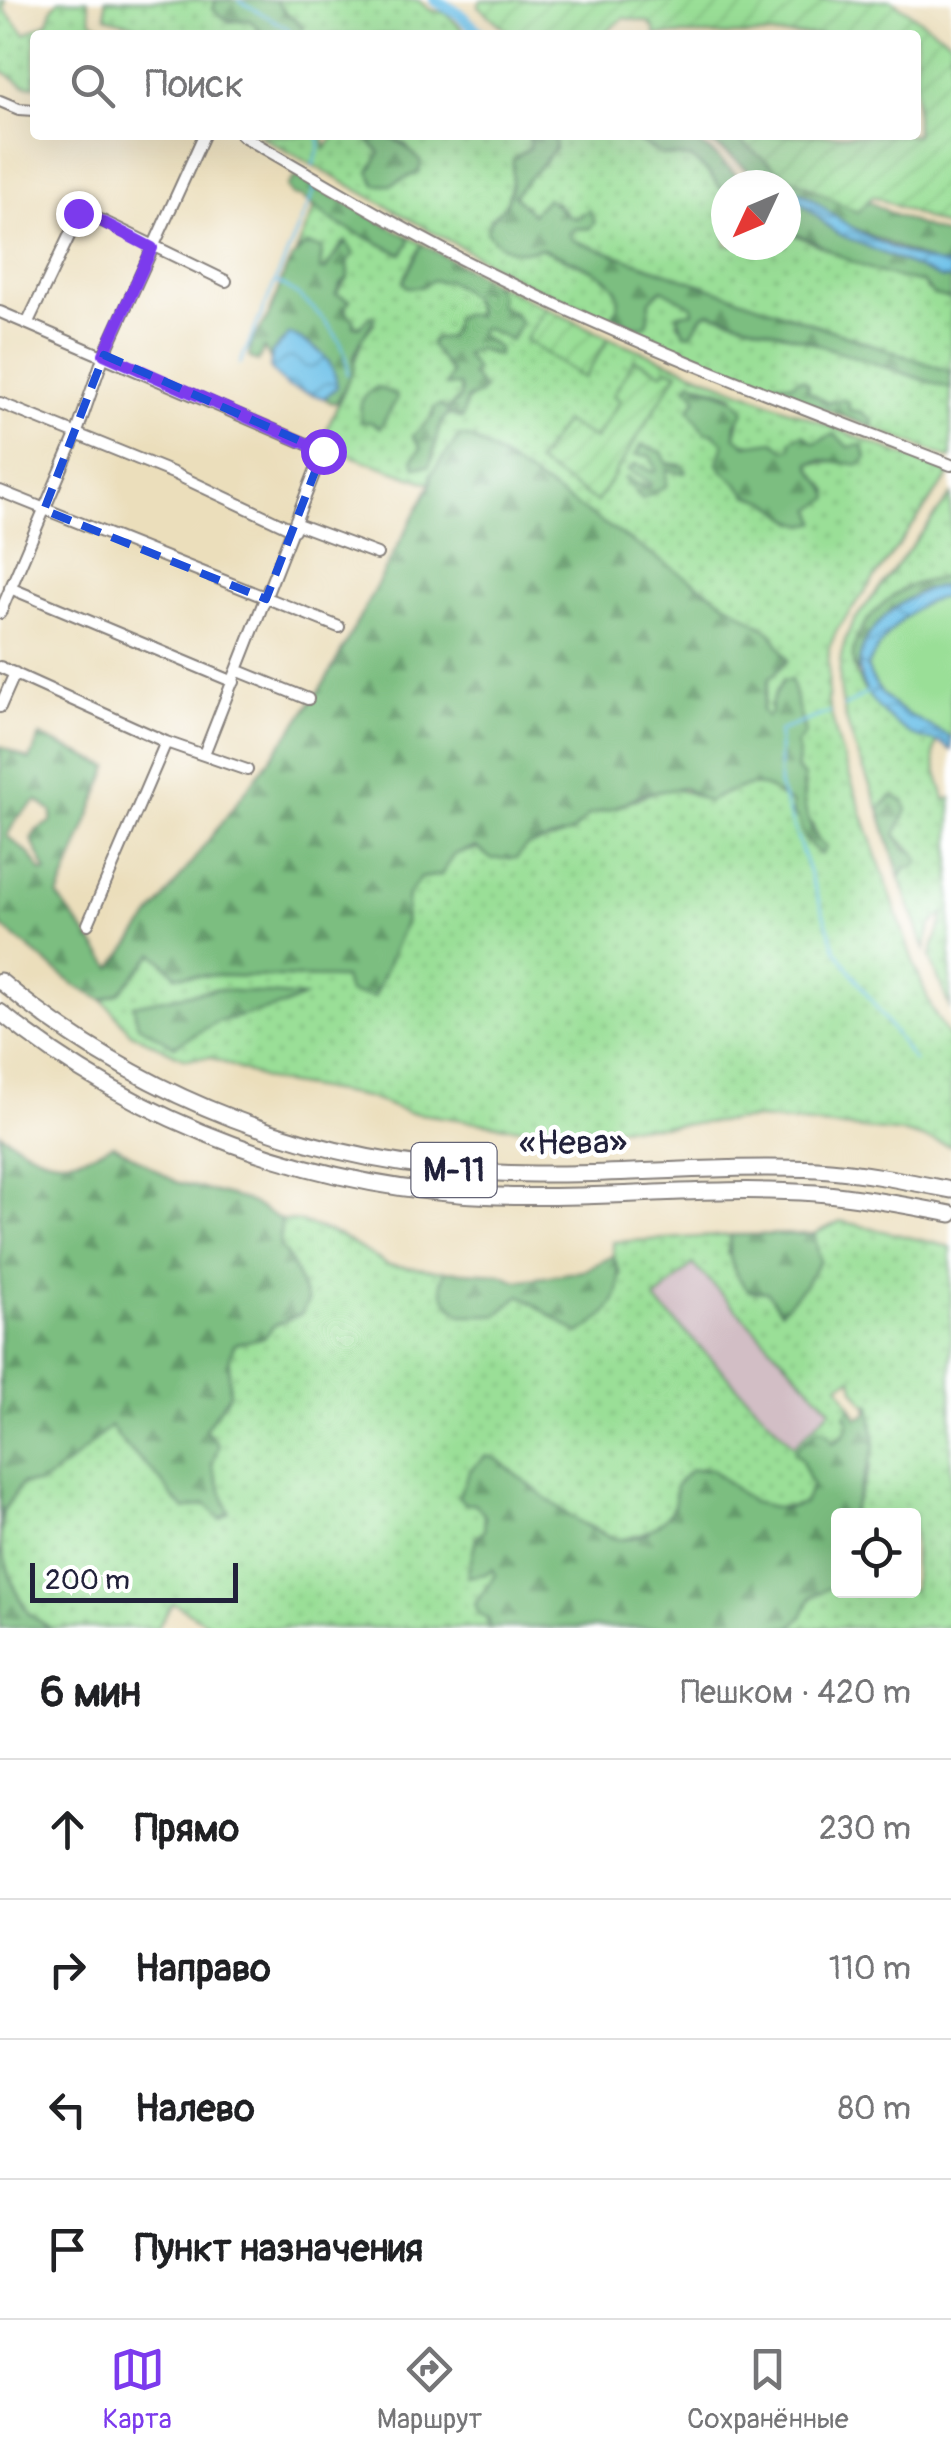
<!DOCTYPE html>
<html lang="ru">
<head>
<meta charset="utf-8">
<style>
	body { margin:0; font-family:Pangolin,sans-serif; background:#f2f2f2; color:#202124 }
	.controls { position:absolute; right:30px; bottom:30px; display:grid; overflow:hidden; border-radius:10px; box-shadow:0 10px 40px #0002 }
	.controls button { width:90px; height:90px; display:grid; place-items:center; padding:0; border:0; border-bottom:2px solid #e0e0e0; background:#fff; color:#202124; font:50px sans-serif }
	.compass { position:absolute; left:711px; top:170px; width:90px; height:90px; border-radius:50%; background:#fff; box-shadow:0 10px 40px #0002; rotate:226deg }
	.scale { position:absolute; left:30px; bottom:25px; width:208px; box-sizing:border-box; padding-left:10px; border:5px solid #22223b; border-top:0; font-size:28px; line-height:35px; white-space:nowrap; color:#22223b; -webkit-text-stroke:8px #fff; paint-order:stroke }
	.stop { position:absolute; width:30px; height:30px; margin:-22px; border:8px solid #7c3aed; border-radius:50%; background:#fff }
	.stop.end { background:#7c3aed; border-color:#fff; box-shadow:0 2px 10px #0008 }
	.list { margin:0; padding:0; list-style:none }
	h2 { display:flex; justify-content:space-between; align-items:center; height:130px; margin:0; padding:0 40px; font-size:42px }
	h2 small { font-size:32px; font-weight:400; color:#757577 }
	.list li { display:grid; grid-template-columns:65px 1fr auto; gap:30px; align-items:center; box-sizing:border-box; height:140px; padding:0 40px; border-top:2px solid #e0e0e0 }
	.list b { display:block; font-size:38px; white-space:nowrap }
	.list em { font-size:32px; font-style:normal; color:#757577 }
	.icon { flex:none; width:55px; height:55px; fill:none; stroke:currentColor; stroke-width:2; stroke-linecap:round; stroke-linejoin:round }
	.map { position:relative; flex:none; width:951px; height:1628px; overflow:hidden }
	.search { position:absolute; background:#fff; box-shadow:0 10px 40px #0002; left:30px; right:30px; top:30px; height:110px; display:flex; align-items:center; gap:25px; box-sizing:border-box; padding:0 35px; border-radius:10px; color:#757577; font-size:38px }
	.sheet { height:690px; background:#fff }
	nav { display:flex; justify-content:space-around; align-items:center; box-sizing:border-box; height:140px; border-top:2px solid #e0e0e0; background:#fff; font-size:28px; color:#757577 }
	nav a { display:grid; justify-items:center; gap:5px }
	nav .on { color:#7c3aed }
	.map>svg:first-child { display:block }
	.industrial { fill:#d2bec5 }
	.grass { fill:url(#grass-dots); stroke:#5e8069; stroke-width:2.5; fill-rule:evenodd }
	.forest { fill:url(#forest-firs); stroke:#4e705e; stroke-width:2.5; fill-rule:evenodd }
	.garden { fill:url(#garden-furrows); stroke:#5e8069; stroke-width:2.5 }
	.pitch { fill:#9adf97; stroke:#5e8069; stroke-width:2.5 }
	.water { fill:url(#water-waves); stroke:#487292; stroke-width:2.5 }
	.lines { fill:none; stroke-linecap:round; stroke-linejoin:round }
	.stream { stroke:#6dc1e9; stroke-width:2.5 }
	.river { stroke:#6dc1e9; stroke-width:12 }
	.minor-casing { stroke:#86807b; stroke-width:14 }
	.highway-casing { stroke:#86807b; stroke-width:19 }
	.minor { stroke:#fff; stroke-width:10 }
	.highway { stroke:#fff; stroke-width:15 }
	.route { stroke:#7c3aed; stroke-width:12 }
	.marked { fill:none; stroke:#1d4ed8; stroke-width:8; stroke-dasharray:20 12; stroke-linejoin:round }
	.labels { text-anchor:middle; stroke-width:9; stroke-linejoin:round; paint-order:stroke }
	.shield { fill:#fff; stroke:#646476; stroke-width:2.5 }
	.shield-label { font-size:32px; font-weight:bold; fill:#22223b }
	.street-label { font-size:35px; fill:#22223b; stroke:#fff }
</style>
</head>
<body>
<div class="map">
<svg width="951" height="1628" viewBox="0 0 951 1628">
	<defs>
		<pattern id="grass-dots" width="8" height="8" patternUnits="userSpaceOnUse" patternTransform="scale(2.5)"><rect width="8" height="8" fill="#9adf97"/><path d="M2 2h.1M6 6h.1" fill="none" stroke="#84bf83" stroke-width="1.8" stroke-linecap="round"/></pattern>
		<pattern id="forest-firs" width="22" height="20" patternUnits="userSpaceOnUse" patternTransform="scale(2.5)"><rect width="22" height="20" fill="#7bbe80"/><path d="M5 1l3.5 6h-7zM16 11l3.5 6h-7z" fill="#649a6a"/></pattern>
		<pattern id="garden-furrows" width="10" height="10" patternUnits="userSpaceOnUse" patternTransform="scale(2.5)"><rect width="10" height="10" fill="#9adf97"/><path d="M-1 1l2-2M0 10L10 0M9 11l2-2" fill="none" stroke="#84bf83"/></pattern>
		<pattern id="water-waves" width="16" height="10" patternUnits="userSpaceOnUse" patternTransform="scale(2.5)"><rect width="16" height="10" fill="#6dc1e9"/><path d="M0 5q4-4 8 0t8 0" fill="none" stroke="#599cbe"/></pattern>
	</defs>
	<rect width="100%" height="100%" fill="#fff"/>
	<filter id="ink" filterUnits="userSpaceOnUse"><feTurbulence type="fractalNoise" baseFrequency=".01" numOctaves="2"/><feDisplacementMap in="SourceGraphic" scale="20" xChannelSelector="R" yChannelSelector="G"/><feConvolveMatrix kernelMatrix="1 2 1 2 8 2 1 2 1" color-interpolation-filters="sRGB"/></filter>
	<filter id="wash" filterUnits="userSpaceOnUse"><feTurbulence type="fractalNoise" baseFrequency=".0048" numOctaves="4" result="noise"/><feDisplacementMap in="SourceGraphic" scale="40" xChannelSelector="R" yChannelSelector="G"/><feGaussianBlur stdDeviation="2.25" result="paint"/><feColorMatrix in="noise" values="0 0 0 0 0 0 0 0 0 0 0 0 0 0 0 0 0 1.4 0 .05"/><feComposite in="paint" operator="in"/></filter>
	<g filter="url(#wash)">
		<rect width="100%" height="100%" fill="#ebdebb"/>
		<path class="industrial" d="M693,1263L832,1410L793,1446L655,1300Z"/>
		<path class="grass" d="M0,0H5L4,9L25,34L48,22L53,7L59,0H88L91,20L116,35H35V86L24,85L0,69Z
			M105,0H216L213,9L229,22L249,20L258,27V35H146C137,19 119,24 106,16Z
			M276,0H418L430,10L446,13L468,35H300L303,28C294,16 283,14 276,0Z
			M259,135H323L325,149L336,135L366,138L381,153L391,185L419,172L406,145L388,135H528L531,148L519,155L506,205L490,219L540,248L610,278L620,295L618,309L647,307L650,300L662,289L692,306L694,312L677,322L681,327L696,328L703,315L709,312L802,339L951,389V459L871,427L873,421L849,410L848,402L835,400L827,403C807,389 787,380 767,387L525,283Z
			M555,135H627L670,156L691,158L708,172L726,195V245H786V236L794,234L859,264L924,283L927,290L951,299V372L572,240L569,234L574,229L589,228L582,213L577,218L570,217L554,201L542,203L532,214L513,194C528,173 554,164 555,135Z
			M315,207L335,223L401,254L409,243V237L422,244L403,281C414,282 438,277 446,280C462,284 476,299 476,316L451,331L438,356L449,366L452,384L460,385V398L445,411L434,408L418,455L433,459L439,425L448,414L462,418L464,405L473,395L464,354L478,349L491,354L492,343L480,336L479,329L485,328L505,336V311L500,307L496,288L491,282L546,308L526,340L584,378L609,338L950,474L837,630L829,648L828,702L840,748L913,961L932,1009L951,1041V1146L905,1133L759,1119L661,1126L527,1129L407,1112L366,1097L266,1080L210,1057L185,1059L131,1033L103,1000L120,992L154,953L176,975L344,978L405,923L407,895L421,878L441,875L455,854C487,844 521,849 554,839C571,834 578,821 592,814C599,811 608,811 615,808C654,792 668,779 708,802C724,793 754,778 772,790C780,795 781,799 792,803V815C802,821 805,831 817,838L813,825L804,814V777L796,769L799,754L783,681L770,705L771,713L767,717L762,710L769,679L774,671L460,436L431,474V484L320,445L345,388L363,337L374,323L354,326L340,297L336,294L349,273L342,244L325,270L320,271L322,248L308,245L297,251ZM664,374L597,501L564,422L594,440L620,400L614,396ZM691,381L732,394L740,417L735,436L740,442L785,450L792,448L791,441L803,434L813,443L839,439L849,447L851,462L810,463L811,470L829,491L796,523L767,501L747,495C739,481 727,476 718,464L724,443L720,437L700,428L697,398Z
			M951,495V575L905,588L882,605L857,638L853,666L864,690L909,733L938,740C927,759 941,779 945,800L951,798L950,1009L930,957L945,913L931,925L925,950L900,878L915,853L895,835L902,821L892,796L879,809C858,750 818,682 854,621Z
			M281,1220L301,1222L338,1235L388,1265L445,1271L441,1281L520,1295L579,1333L621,1274L613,1256V1242L731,1235L727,1254L820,1261L814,1234L841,1221L951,1247V1628H790C800,1619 802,1612 809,1601C817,1590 829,1590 838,1574V1590H914V1516L851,1515L870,1468V1405L867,1406L854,1389L852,1378L839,1384L851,1407L848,1430L832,1443L795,1451C807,1461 804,1473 812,1485L804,1503C786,1510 757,1508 741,1496C715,1476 707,1451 676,1485C675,1490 677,1495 676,1501C673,1525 637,1537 618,1540L471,1469C468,1487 475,1502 485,1516L484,1531L476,1538C476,1549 471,1556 472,1567L485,1574L493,1569L495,1575L489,1588L481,1595L489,1628H216L173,1603L157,1628H50L29,1614L15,1590L0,1544L3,1511L23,1483L40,1484L112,1425C121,1447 145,1461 159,1479C169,1491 172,1499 185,1509L206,1504L228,1512L212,1465L205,1429L230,1394C228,1378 227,1358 234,1344C257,1337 255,1339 273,1326C288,1315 299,1319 308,1301L280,1247ZM693,1264L831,1409L794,1446L655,1300Z"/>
		<path class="forest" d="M216,0H276C283,14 294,16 303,28L300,35H258V27L249,20C232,19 226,24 213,9Z
			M354,135C388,135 397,135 421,162L419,172L391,185H376L369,172L380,153L366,138Z
			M528,135H555V149L514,195L532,214L547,198L570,217L577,218L589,210L595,222L590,228L574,229L569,234L573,240L951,372V389L802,339L709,312L703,315L691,334L684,333L677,314L693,312L692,306L662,289L650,300L648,322L644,327H636L613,315C640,278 565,259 540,248C519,255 501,251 487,232C488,216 503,213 508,199C514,184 512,172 513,159L530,148Z
			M627,135C640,135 671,134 682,137C708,144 728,168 747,185H726V195L708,172L691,158L662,155Z
			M698,135H728L740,140L779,171L857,211L868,201L896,216L951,237V266L933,263L849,226L786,185H766L729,154Z
			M296,176L409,237V243L402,254L335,223L302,197L292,195L287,186Z
			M786,199L803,204L836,233L940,278L951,279V299L933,295L924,283C898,279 869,270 846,259C828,250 813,239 794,234L788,237Z
			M346,241L354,254L347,262L348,278L340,284L336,294L350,300L344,309L354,320V326L359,327L370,316L375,317L363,337L354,356V368L337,402L332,403L324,398L337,387C334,356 315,346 290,334L272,352L271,361L264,348L258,362L249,357C250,336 256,337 265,322C281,296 279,263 307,245L322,248L320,270H325Z
			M422,244L491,282L499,294L500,307L513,312L521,323L511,340L485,328L479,330L480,336L498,348V355L478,349L465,354L476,370L471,374L484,389L480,394L467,399L462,419L448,414C433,429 438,448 429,466L415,467L413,459L421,448L413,436L433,416L434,408L440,405L446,410C456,403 465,397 459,385L446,386L451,373L430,344L434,338H448L456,318L463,314L476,316C478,296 461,290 447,280L440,282L433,280L421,287H407L403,282Z
			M798,379H804L809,384L808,391L827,403L842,399L848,402L849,410L862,412L873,421L871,427L767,387L778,382L792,384Z
			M691,381C711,393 733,390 745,411L736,423L735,436L746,445L774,441L785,450L791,448V440L803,434L814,443L834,434L849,447L862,445L867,458L860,465L823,460L810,463C811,476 828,483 830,498L813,509L817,522C793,532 784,507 763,500C758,498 752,497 747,495C739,481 725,477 718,464L724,443L713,433H705L689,409L697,398L687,387Z
			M377,387L396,395L397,399L380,428L371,422H360C362,405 355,400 377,387Z
			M460,436L472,438L771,632L788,660L769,679L762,710L767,717L771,713C769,701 777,691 783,681L791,680L805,734L796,744L799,754L796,769L804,777C801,803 807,829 826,848L821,855L804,839L798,819L793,815L792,803C781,799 780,795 772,790C754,778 724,793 708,802L684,788L641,794L615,808L589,815L572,833L526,846L517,858L491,859L476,847L455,854L441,875L421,878L408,895L405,923L374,997L348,993L344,978L176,975L154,953L119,993L103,1000L77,987L0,925V746L30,760L40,736L109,767L58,897L112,968L297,723L326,680L431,484V474ZM37,800L52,812L51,822L37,830L31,839L47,872H42L30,855L7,836L17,818Z
			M642,445L662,452L667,463L681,465L686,470L685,473L667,470L666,486L642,499L624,479L627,477L636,484L650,486V483L628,470L636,464L653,472L656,470L650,456L636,455Z
			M947,575H951V585C904,589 865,626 857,672C840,640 882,598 910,586C922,580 934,582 947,575Z
			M892,796L904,801L907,810L895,835L905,848L915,853L919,862L913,868L905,867L900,878L879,809Z
			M214,989L303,997L283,1006L217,1022L174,1046L138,1025L133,1005Z
			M0,1133C44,1163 64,1170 113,1144L176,1182L246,1200L281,1220L280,1247C294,1261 298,1283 308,1301L301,1314L273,1326L265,1337L235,1344C227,1357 229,1378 230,1394L205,1429L219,1445L212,1465L229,1512L220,1519L206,1504L185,1509C172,1499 169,1491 159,1479C145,1461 122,1447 111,1426L73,1460L40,1484L22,1483L3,1511L0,1544L15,1590L29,1614L50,1628H0Z
			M814,1234L820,1261L804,1286L781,1311L767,1292L749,1291C733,1273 726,1259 731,1235Z
			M613,1256C630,1292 610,1316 579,1334L520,1295L497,1315H461C446,1302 436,1291 445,1271L501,1274L517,1281L583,1271Z
			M870,1403L875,1447L851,1515L838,1516V1574L831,1587L811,1597L802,1617L790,1628H489L488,1618L479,1614L475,1604L495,1575L492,1569L485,1574L467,1577L476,1538L484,1531L485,1516L476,1504H465L458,1496L471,1469L486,1456L497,1459C527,1482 578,1528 614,1538C634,1544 664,1525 673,1507C677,1500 674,1493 676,1485L690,1470L711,1469L752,1502L784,1509L804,1503L812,1485C803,1473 807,1461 794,1451L819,1428L829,1433L833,1443C844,1437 848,1432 849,1420L845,1416L851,1407L857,1418L866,1415Z"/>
		<path class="garden" d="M481,0H891L951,41V229L873,196L857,212L779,171L740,141L728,135H916V35H655V29L648,22L624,18L601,35H512L478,6Z
			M546,308L609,338L584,378L525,340Z
			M634,359L663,373L667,368L678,372L597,502L536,463L564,422L595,439L620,400L613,396Z"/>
		<path class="pitch" d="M938,597H951V738C917,717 881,708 867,667C880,641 908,606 938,597Z"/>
		<path class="water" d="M786,188C810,192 821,208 840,220C871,240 914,261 951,266V279L940,278L836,233L803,204L786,199Z
			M290,334C315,347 334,356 337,387L324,398L286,386L270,368L272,353Z
			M951,585V597C915,596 881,638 867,667C881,709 917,717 951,738V750C931,734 925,744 909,733C868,706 839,668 877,625C896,603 922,587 951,585Z"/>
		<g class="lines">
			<path class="stream" d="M238,0L289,29L288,35
				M313,165L320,147L318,135
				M276,282C304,294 353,341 347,374
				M240,364L315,189L312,182
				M844,707L868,692
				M830,712L779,731V785L836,950L914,1061"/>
			<path class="river" d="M435,0L458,13L482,35"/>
		</g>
	</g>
	<g filter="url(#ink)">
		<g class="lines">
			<g class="minor-casing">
				<path id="minor" d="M0,101L19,109L35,110
					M241,135C322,181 403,231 487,272C637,346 795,405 951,465
					M0,312L323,451L204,754
					M28,322L72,230L74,216L80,210L226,281
					M0,403L173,473L294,530
					M0,491L339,627
					M297,524L377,554
					M10,588L234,682
					M0,613L76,435L104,355L204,135
					M0,667L166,742L247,770
					M239,671L308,699
					M0,707L15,673
					M88,924L166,742"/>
			</g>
			<g class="highway-casing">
				<path id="highway" d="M0,981C143,1100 313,1165 499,1173C604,1178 711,1164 817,1169C862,1172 907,1181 951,1190
					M0,1012C138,1125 319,1191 497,1196C603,1200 710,1185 816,1193C862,1197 906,1205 951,1214"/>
			</g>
			<use href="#minor" class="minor"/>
			<use href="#highway" class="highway"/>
		</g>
	</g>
	<g class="lines" filter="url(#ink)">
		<path class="route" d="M78,213L80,210L152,248L104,354L323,451"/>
	</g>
	<path class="marked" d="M104,355L323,451L266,599L44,510Z"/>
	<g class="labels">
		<rect class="shield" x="411.5" y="1143" width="85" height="54" rx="8"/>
		<g class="shield-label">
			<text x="454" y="1181">М-11</text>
		</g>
		<g class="street-label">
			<text transform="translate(573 1142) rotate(-1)" y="12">«Нева»</text>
		</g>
	</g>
</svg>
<div class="controls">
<button><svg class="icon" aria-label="locate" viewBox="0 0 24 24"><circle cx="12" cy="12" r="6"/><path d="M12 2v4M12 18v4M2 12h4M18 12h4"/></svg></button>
</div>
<svg class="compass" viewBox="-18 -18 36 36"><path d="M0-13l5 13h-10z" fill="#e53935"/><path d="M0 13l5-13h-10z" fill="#757577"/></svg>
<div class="scale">200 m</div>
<div class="stop" style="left:323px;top:451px"></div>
<div class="stop end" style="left:78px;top:213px"></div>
<div class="search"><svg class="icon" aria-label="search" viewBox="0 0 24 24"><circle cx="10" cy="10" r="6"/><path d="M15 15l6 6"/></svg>Поиск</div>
</div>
<section class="sheet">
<h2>6 мин<small>Пешком · 420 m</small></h2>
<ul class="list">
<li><svg class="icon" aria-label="ahead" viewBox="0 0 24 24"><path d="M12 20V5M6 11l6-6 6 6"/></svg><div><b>Прямо</b></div><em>230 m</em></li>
<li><svg class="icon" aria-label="right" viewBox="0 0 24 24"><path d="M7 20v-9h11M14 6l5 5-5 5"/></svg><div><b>Направо</b></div><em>110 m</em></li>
<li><svg class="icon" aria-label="left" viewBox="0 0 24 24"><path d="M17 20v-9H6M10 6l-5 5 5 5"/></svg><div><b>Налево</b></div><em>80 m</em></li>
<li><svg class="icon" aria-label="arrive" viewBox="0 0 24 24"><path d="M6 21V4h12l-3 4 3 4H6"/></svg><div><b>Пункт назначения</b></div></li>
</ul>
</section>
<nav>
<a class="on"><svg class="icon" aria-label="map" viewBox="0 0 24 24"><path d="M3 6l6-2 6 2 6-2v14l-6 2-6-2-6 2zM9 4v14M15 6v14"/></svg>Карта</a>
<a><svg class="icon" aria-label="directions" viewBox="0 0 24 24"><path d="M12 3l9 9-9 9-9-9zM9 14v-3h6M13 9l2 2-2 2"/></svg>Маршрут</a>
<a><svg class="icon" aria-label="saved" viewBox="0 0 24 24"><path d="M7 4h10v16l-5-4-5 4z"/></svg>Сохранённые</a>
</nav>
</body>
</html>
